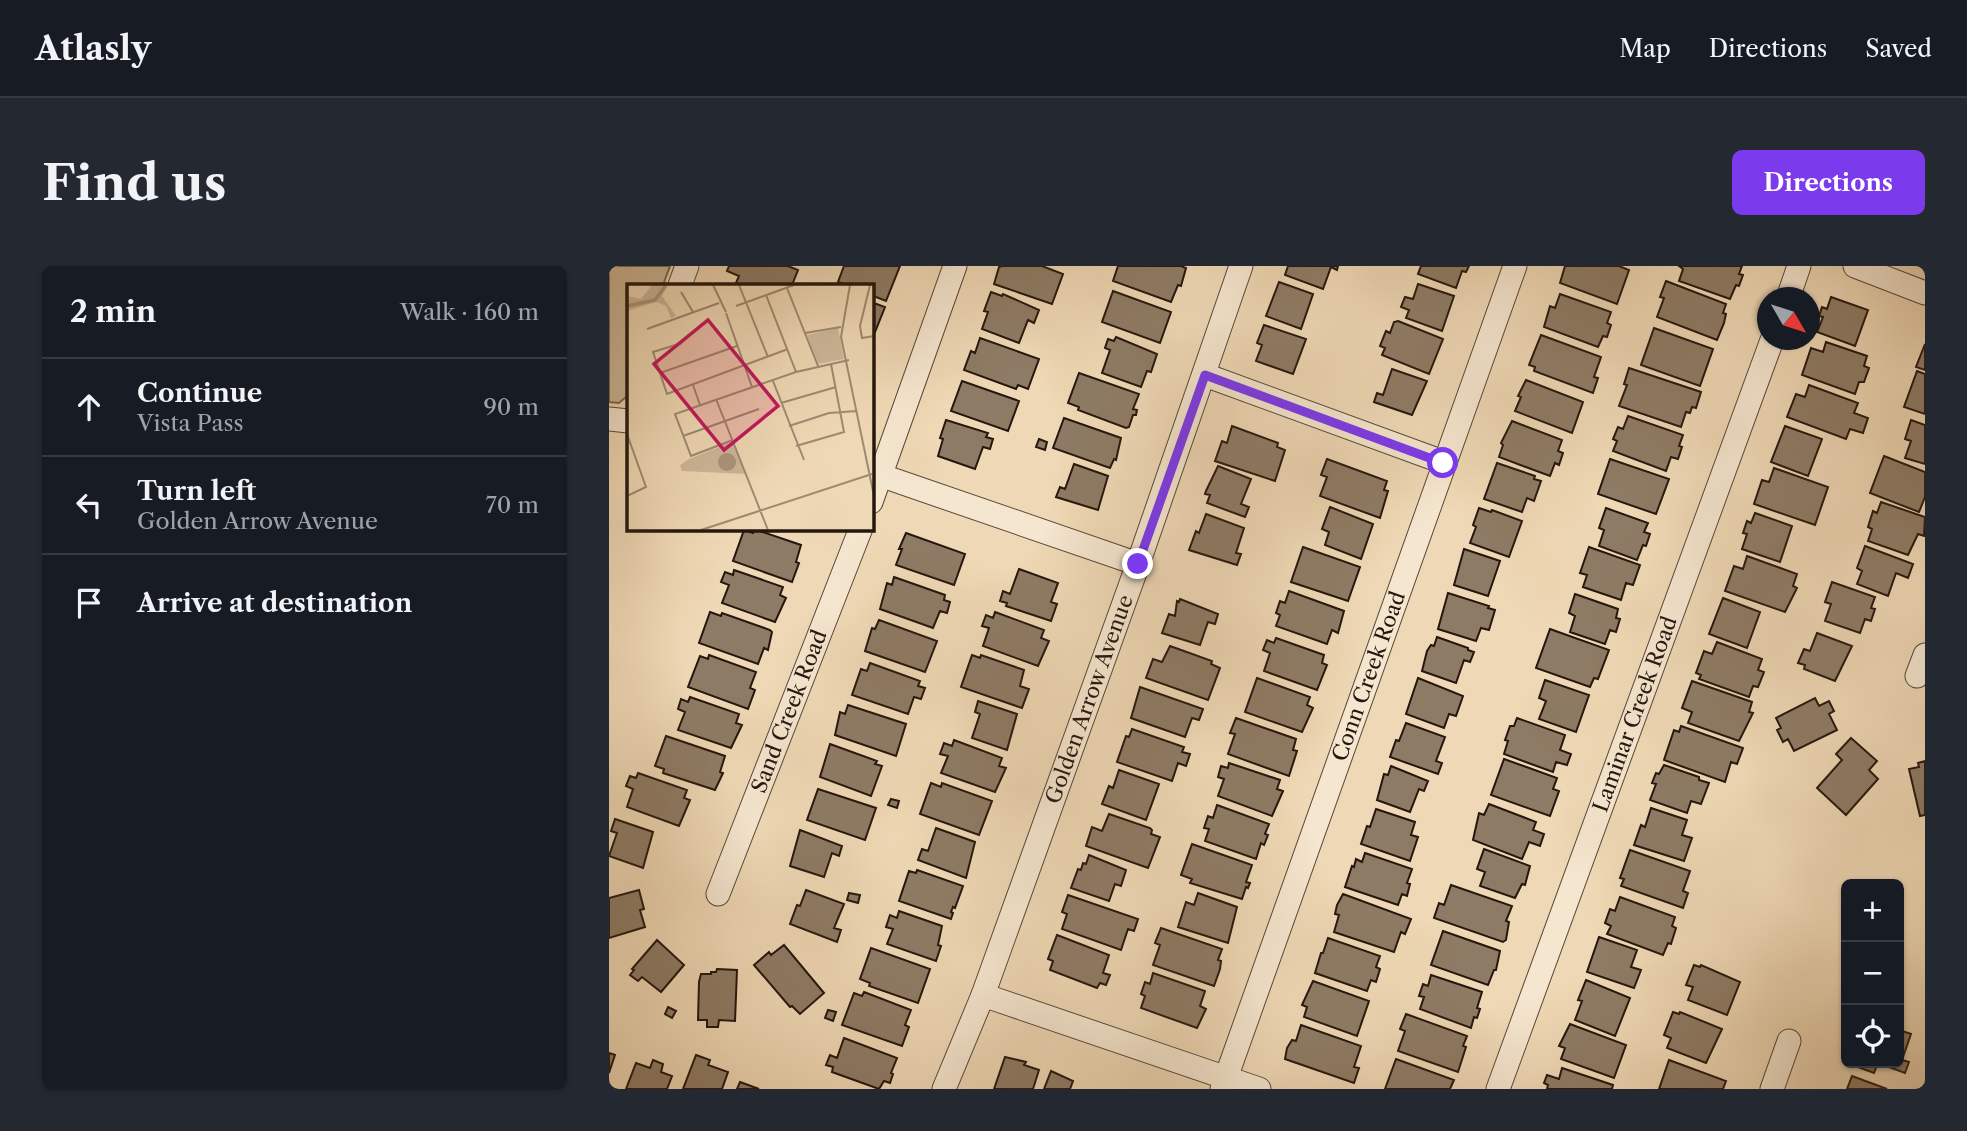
<!DOCTYPE html>
<html lang="en">
<head>
<meta charset="utf-8">
<style>
	body { margin:0; font-family:"Libre Caslon Text",serif; background:#242831; color:#f1f3f6 }
	.controls { position:absolute; right:21px; bottom:21px; display:grid; overflow:hidden; border-radius:10px; box-shadow:0 2px 5px #0004 }
	.controls button { width:63px; height:63px; display:grid; place-items:center; padding:0; border:0; border-bottom:2px solid #363941; background:#171b24; color:#f1f3f6; font:35px sans-serif }
	.compass { position:absolute; left:1148px; top:21px; width:63px; height:63px; border-radius:50%; background:#171b24; box-shadow:0 2px 5px #0004; rotate:129deg }
	.stop { position:absolute; width:21px; height:21px; margin:-16px; border:5px solid #7c3aed; border-radius:50%; background:#fff }
	.stop.end { background:#7c3aed; border-color:#fff; box-shadow:0 2px 7px #0008 }
	.list { margin:0; padding:0; list-style:none }
	h2 { display:flex; justify-content:space-between; align-items:center; height:91px; margin:0; padding:0 28px; font-size:30px }
	h2 small { font-size:23px; font-weight:400; color:#9ea1a6 }
	.list li { display:grid; grid-template-columns:46px 1fr auto; gap:21px; align-items:center; box-sizing:border-box; height:98px; padding:0 28px; border-top:2px solid #363941 }
	.list b { display:block; font-size:26px; white-space:nowrap }
	.list p { margin:0; font-size:23px; white-space:nowrap; color:#9ea1a6 }
	.list em { font-size:23px; font-style:normal; color:#9ea1a6 }
	.icon { flex:none; width:38px; height:38px; fill:none; stroke:currentColor; stroke-width:2; stroke-linecap:round; stroke-linejoin:round }
	.map { position:relative; flex:none; width:1316px; height:823px; overflow:hidden; border-radius:10px }
	header { display:flex; align-items:center; gap:42px; box-sizing:border-box; height:98px; padding:0 35px; background:#171b24; border-bottom:2px solid #363941 }
	header strong { font-size:33px }
	nav { display:flex; gap:38px; margin-inline-start:auto; font-size:24px }
	.intro { display:flex; align-items:center; justify-content:space-between; box-sizing:border-box; height:168px; padding:0 42px }
	h1 { margin:0; font-size:49px }
	.button { padding:18px 32px; border-radius:10px; background:#7c3aed; color:#fff; font-size:24px; font-weight:700 }
	main { display:flex; gap:42px; padding:0 42px }
	aside { flex:1; background:#171b24; border-radius:10px; box-shadow:0 2px 5px #0004 }
	.map>svg:first-child { display:block }
	.green { fill:#cdb799; stroke:#796754; stroke-width:2 }
	.building { fill:#8e7b65; stroke:#25170e; stroke-width:2 }
	.lines { fill:none; stroke-linecap:round; stroke-linejoin:round }
	.minor-casing { stroke:#584738; stroke-width:25 }
	.minor { stroke:#f5e6cf; stroke-width:23 }
	.route { stroke:#7c3aed; stroke-width:9 }
	.labels { text-anchor:middle; stroke-width:5; stroke-linejoin:round; paint-order:stroke }
	.street-label { font-size:21px; fill:#25170e; stroke:#f5e6cf }
	.inset-river { fill:none; stroke:#aa967c; stroke-width:3.5 }
	.inset-road { fill:none; stroke:#9e8b72; stroke-width:2 }
	.view { fill:#c2185b; fill-opacity:0.15; stroke:#c2185b; stroke-width:3.5 }
	.inset-edge { fill:none; stroke:#25170e; stroke-width:3.5 }
</style>
</head>
<body>
<header>
<strong>Atlasly</strong>
<nav><a>Map</a><a>Directions</a><a>Saved</a></nav>
</header>
<div class="intro"><h1>Find us</h1><a class="button">Directions</a></div>
<main>
<aside>
<h2>2 min<small>Walk · 160 m</small></h2>
<ul class="list">
<li><svg class="icon" aria-label="ahead" viewBox="0 0 24 24"><path d="M12 20V5M6 11l6-6 6 6"/></svg><div><b>Continue</b><p>Vista Pass</p></div><em>90 m</em></li>
<li><svg class="icon" aria-label="left" viewBox="0 0 24 24"><path d="M17 20v-9H6M10 6l-5 5 5 5"/></svg><div><b>Turn left</b><p>Golden Arrow Avenue</p></div><em>70 m</em></li>
<li><svg class="icon" aria-label="arrive" viewBox="0 0 24 24"><path d="M6 21V4h12l-3 4 3 4H6"/></svg><div><b>Arrive at destination</b></div></li>
</ul>
</aside>
<div class="map">
<svg width="1316" height="823" viewBox="0 0 1316 823">
	<rect width="100%" height="100%" fill="#efd8b5"/>
	<filter id="stains"><feTurbulence type="fractalNoise" baseFrequency=".00286" numOctaves="4"/><feColorMatrix values="0 0 0 0 .2 0 0 0 0 .09 0 0 0 0 .02 0 0 0 .5 -.17"/></filter>
	<radialGradient id="worn" r=".72"><stop offset=".6" stop-color="#630" stop-opacity="0"/><stop offset="1" stop-color="#630" stop-opacity=".3"/></radialGradient>
	<path class="green" d="M0,0H61L54,19H19V125L17,131L10,137L0,136Z"/>
	<path class="building" d="M120,0H179L189,4L183,19H132L127,17L130,10L118,5Z
		M235,0H291L277,35L262,29V19H238L229,16Z
		M393,0H433L454,8L443,38L385,18L390,1Z
		M509,0H572L577,2L572,20L569,19L562,36L504,15Z
		M679,0H729L728,4L722,1L714,23L676,9Z
		M812,0H860L857,6L853,5L847,22L809,8Z
		M956,0H1010L1020,4L1008,38L951,17Z
		M1133,0L1130,8L1134,9L1130,20L1127,19L1121,33L1070,15L1074,3L1070,0Z
		M1057,15L1117,38L1114,47L1117,48L1115,57L1108,74L1048,51L1055,32L1051,31Z
		M670,16L704,28L692,63L657,50Z
		M809,18L845,30L833,65L797,52L800,44L792,41L796,31L804,33Z
		M504,25L562,46L551,77L493,56Z
		M382,26L393,30L394,28L430,44L425,57L419,54L410,77L373,63L379,46L375,45Z
		M951,28L1002,46L998,57L1002,59L998,71L994,70L989,81L935,61L941,40L946,42Z
		M1222,31L1259,44L1246,80L1208,66L1214,51L1210,50L1213,41L1218,43Z
		M262,36L276,41L266,66L262,64Z
		M789,55L834,73L820,108L773,89L776,82L771,80L777,65L781,67L785,56Z
		M655,59L697,73L684,108L647,95L653,79L648,77Z
		M1045,62L1104,83L1091,120L1032,99Z
		M932,69L992,91L985,111L989,112L984,127L925,105L926,101L920,99Z
		M507,71L548,88L542,106L538,105L532,121L493,107L501,84L496,82L499,73L505,75Z
		M371,72L430,93L419,123L409,119L407,123L355,104L362,85L366,87Z
		M1217,76L1258,90L1255,100L1260,102L1255,116H1250L1246,128L1193,109L1202,82L1214,86Z
		M1316,78V104L1307,101Z
		M1020,102L1092,126L1087,142L1083,141L1081,147L1077,146L1072,161L1010,140L1018,119L1015,118Z
		M783,103L818,115L803,149L765,136L768,127L774,129Z
		M1308,105L1316,108V148L1295,141Z
		M470,107L530,128L524,143L528,144L527,149H524L520,161L517,162L469,144L470,141L459,137Z
		M917,114L974,136L963,167L906,145L912,131L909,130Z
		M353,115L410,135L399,165L342,145Z
		M1200,119L1249,137L1245,147L1259,152L1254,167L1241,163L1237,173L1178,151L1187,128L1196,131Z
		M1019,150L1074,169L1070,180L1073,181L1069,193L1062,191L1057,205L1004,185L1008,175L1004,173L1009,161L1014,163Z
		M455,152L512,172L507,194L505,193L501,202L444,182Z
		M337,154L379,167L377,171L384,173L381,183L374,181L366,203L329,190L334,173L331,172Z
		M1302,154L1316,159V198L1296,192L1302,175L1296,173Z
		M903,155L953,174L949,185L954,187L950,199L946,197L941,210L890,191L894,179L892,177Z
		M623,160L669,177L668,181L676,184L666,215L606,195L613,175L618,177Z
		M1176,160L1213,173L1199,210L1162,196Z
		M430,173L438,176L436,184L427,181Z
		M1275,190L1316,206V231L1310,246L1261,227Z
		M718,193L778,215L775,224L779,225L771,252L711,230L718,211L712,209Z
		M1001,193L1060,213L1047,248L989,228Z
		M888,197L926,210L925,213L932,215L925,235L918,232L913,246L875,233Z
		M465,198L499,210L489,244L447,231L451,221L456,223Z
		M609,200L642,213L632,238L640,241L636,251L598,237L601,229L596,228L597,225Z
		M1165,202L1219,221L1206,259L1145,238L1153,214L1160,216Z
		M1272,236L1316,251L1315,270L1309,268L1299,289L1259,275L1263,263L1259,261L1264,245L1268,247Z
		M721,241L764,258L752,293L716,279L720,266L713,263Z
		M870,242L882,246L883,244L913,255L900,291L861,277L867,261L864,259Z
		M997,242L1039,257L1035,266L1041,268L1037,280L1034,279L1028,294L990,280L995,264L990,262Z
		M1146,247L1183,260L1171,296L1133,283L1138,268L1134,267L1138,255L1142,257Z
		M597,248L635,262L627,287L632,288L628,299L580,284L587,265L590,267Z
		M145,263L192,279L187,296L190,297L183,316L124,295L135,264L144,267Z
		M297,267L356,288L345,319L287,299L293,283H290Z
		M1256,280L1304,298L1299,312L1287,307L1279,330L1248,318L1253,305L1248,302Z
		M694,281L751,301L739,335L682,316Z
		M980,281L1031,299L1024,319L1017,317L1012,334L974,321L978,309L971,307Z
		M855,283L891,295L879,330L845,319Z
		M1138,290L1188,308L1184,320L1188,322L1176,346L1116,325L1125,300L1134,303Z
		M410,303L449,317L442,336L448,338L442,355L397,340L398,337L391,335L394,325L401,328Z
		M125,304L174,321L171,329L177,332L166,356L113,337L120,319L112,316L116,306L124,309Z
		M285,311L336,329L335,334L341,336L338,347L331,345L324,362L271,343L278,317L283,319Z
		M1223,316L1266,331L1262,342L1266,343L1262,355L1256,353L1251,367L1216,355L1222,338L1216,336Z
		M680,325L735,345L729,367L723,364L718,378L667,360L671,349L667,347L671,335L676,337Z
		M839,327L880,340L879,342L886,344L880,364L872,362L867,375L829,363Z
		M966,328L1009,343L1007,352L1011,353L1007,366L1001,364L996,378L961,366L966,350L960,347Z
		M1114,332L1151,346L1138,382L1100,368Z
		M571,333L609,348L606,358L599,356L591,379L553,367L560,348L566,350L568,335L570,336Z
		M101,346L112,350L113,347L161,364L163,366L159,384L155,382L149,398L90,377Z
		M386,346L435,364L432,372L440,375L429,400L374,380L380,362L373,360L377,349L384,352Z
		M270,354L328,375L316,406L256,385L263,362L266,363Z
		M941,363L1000,384L989,413L985,412L981,421L927,402Z
		M1208,367L1243,380L1226,415L1195,403L1196,399L1189,397L1195,383L1201,385Z
		M828,371L859,382V384L865,386L861,396L855,394L847,417L813,405L818,385L822,379L825,380Z
		M667,372L715,389L713,397L718,399L708,424L655,405L661,387L654,384L658,374L665,377Z
		M1108,376L1153,393L1149,404L1155,406L1149,421L1144,420L1140,431L1090,413L1092,409L1087,407L1095,385L1103,388Z
		M561,380L603,395L602,398L611,402L599,434L537,412L544,393L553,396Z
		M100,389L147,406L141,422L146,424L139,443L79,421L91,390L99,393Z
		M363,389L371,392L372,389L415,404L411,420L420,423L413,442L352,421Z
		M261,397L311,415L309,420L316,422L312,433L305,431L299,448L243,429L252,403L258,405Z
		M648,412L701,431L698,439L704,442L693,466L636,446Z
		M809,412L854,430L847,450L840,448L835,462L797,448Z
		M936,414L980,429L967,466L930,453L937,435L930,432Z
		M1083,415L1143,436L1140,446L1144,447L1130,475L1079,457L1083,446L1073,442Z
		M531,421L594,443L590,454L583,452L576,471L522,452Z
		M81,431L130,448L127,457L133,459L122,482L69,464L76,446L69,443L72,433L79,436Z
		M1206,432L1210,440L1220,435L1225,445L1220,448L1228,464L1185,485L1179,473L1174,476L1168,464L1172,462L1167,452Z
		M369,435L408,448L398,484L363,472L371,448L366,446Z
		M239,439L297,458L287,490L226,469L231,446L236,448Z
		M627,452L687,473L684,484L688,485L680,510L619,488L626,468L621,467Z
		M908,452L956,469L951,484L962,488L958,499L947,496L944,506L895,488L899,475L896,474L901,460H905Z
		M797,457L836,471L827,495L833,497L829,508L781,491L787,474L790,475Z
		M1072,460L1134,482L1128,498L1122,496L1116,516L1055,494L1065,464L1070,466Z
		M523,463L575,481L573,486L581,488L577,500L569,497L563,515L508,496L517,470L520,471Z
		M57,470L116,490L111,506L114,507L106,524L54,507L55,503L46,500Z
		M1242,472L1268,495L1260,504L1269,513L1237,549L1208,522L1233,494L1227,488Z
		M345,474L393,492L390,500L397,502L386,526L332,507L339,490L331,488L335,477L343,480Z
		M221,478L268,495L266,498L273,500L262,530L211,511Z
		M895,493L948,512L944,523L950,525L941,550L882,529Z
		M1316,495V549L1311,550L1300,503L1310,501L1309,497Z
		M620,497L671,514L668,523L674,525L663,550L609,530L615,513L609,511L612,500L619,502Z
		M1055,499L1090,511V514L1100,517L1092,538L1082,535L1078,547L1041,534L1047,518L1043,517L1047,507L1050,508Z
		M782,500L819,515L815,525L810,523L801,546L768,534L775,508L779,509Z
		M510,504L550,518L537,554L493,538L500,520L504,522Z
		M29,507L78,524L75,532L81,534L70,560L18,541L24,523L17,520L21,510L27,512Z
		M322,517L332,521L333,517L383,535L370,569L311,548Z
		M209,523L267,542L256,574L198,554Z
		M282,533L290,535L288,542L279,539Z
		M880,538L927,556L924,564L935,568L931,580L920,576L913,593L864,574L870,547L875,549Z
		M608,539L660,558L656,568L659,569L655,579L652,577L647,593L596,575L600,563L595,562L599,550L604,552Z
		M1042,542L1078,554L1073,569L1083,572L1075,595L1025,579L1032,559L1036,561Z
		M767,543L806,556L802,569L809,571L801,595L752,578L758,560L761,561Z
		M500,548L541,562L543,564L542,568L551,571L539,602L477,580L483,561L493,565Z
		M6,553L44,566L34,602L0,590L8,567L2,565Z
		M327,562L366,576L357,612L309,594L313,583L319,585Z
		M191,564L233,580L230,590L223,587L215,611L181,600Z
		M583,578L643,599L637,616L641,617L639,622L637,621L633,633L581,617L583,613L572,609Z
		M875,583L921,600L916,619L913,618L906,632L871,620L876,606L868,603Z
		M1021,584L1081,605L1074,625L1079,627L1074,642L1012,620L1015,613L1011,612Z
		M756,587L803,603L798,617L801,618L798,630L793,628L789,639L736,621L743,600L745,601L747,593L753,596Z
		M480,589L517,604L512,620L506,618L500,635L462,622L469,603L472,604L474,597L477,598Z
		M308,604L354,620L346,642L344,641L342,646L344,647L342,653L290,635L300,605L307,607Z
		M842,619L903,640L897,655L900,656L897,674L894,676L825,652L830,637L835,639Z
		M30,624L35,643L31,644L36,661L0,672V632Z
		M197,624L235,638L225,662L232,664L228,676L181,658L188,639L191,640Z
		M240,627L251,629L249,637L238,634Z
		M589,627L628,641L619,677L569,661L577,636L585,639Z
		M734,628L802,653L796,668L792,666L785,686L725,666L730,649L726,648L728,639Z
		M459,629L529,653L525,665L519,663L512,684L453,663L458,648L453,646Z
		M1011,631L1066,651L1063,660L1067,662L1062,678L1059,677L1054,689L998,668L1002,660L996,657L1001,643L1006,645Z
		M290,645L333,660L329,679L332,680L327,695L278,678L284,663L277,661L281,649L288,652Z
		M552,662L613,683L609,694L612,695L611,703L605,720L544,699L551,679L546,677Z
		M834,665L891,685L887,704H885L879,719L822,699Z
		M448,669L500,689L494,707L501,709L497,719L491,717L488,722L441,704L444,695L439,693Z
		M990,671L1028,684L1022,701L1032,704L1025,722L978,706Z
		M719,672L771,690L767,701L771,703L767,716L762,714L758,725L706,707L712,687H714Z
		M48,674L75,699L52,726L33,711L29,715L21,709L25,704L23,703Z
		M175,679L215,727L191,748L183,740L181,741L145,699L160,686L162,689Z
		M262,682L321,703L309,737L260,720L261,717L251,713Z
		M1085,699L1091,701L1092,699L1131,716L1118,749L1079,734L1084,721L1077,719Z
		M108,703L128,704L126,755L110,754L109,761H98V754H89L90,716L92,708H102V706H107Z
		M544,707L596,725L591,740L597,743L588,762L532,742L536,730L532,728L536,716L541,718Z
		M822,709L873,726L868,742L871,743L868,752L865,751L862,762L811,743L815,731L810,730L814,718L819,720Z
		M977,714L1021,732L1006,770L966,754L973,735L969,734Z
		M704,715L760,735L748,770L695,751L698,741L693,739Z
		M255,726L302,744L296,759L300,761L293,780L233,759L245,727L253,730Z
		M59,741L67,745L63,752L56,748Z
		M219,744L227,746L224,755L216,752Z
		M1064,746L1070,748L1071,746L1113,763L1097,797L1058,782L1062,772L1055,769Z
		M797,748L858,770L854,780L857,781L849,806L789,785L796,765L791,763Z
		M961,758L1017,779L1005,812L952,793L956,782L950,780Z
		M692,759L752,780L745,801L750,802L745,817L676,793L678,782L683,774L687,775Z
		M1290,764L1302,768L1293,794L1300,796L1296,807L1269,797L1265,807L1246,800L1248,797H1290Z
		M235,772L288,792L282,807L284,808L281,817L275,815L270,823L223,806L224,801L217,799L221,789L228,792Z
		M0,787L6,789L0,807Z
		M87,789L101,794L99,799L119,806L113,823H74Z
		M396,791L417,796L415,799L430,804L424,823H385Z
		M787,793L845,814L841,823H776Z
		M44,794L54,798L52,806L63,810L58,823H17L27,797L41,802Z
		M1060,794L1117,815L1114,823H1050Z
		M953,802L1004,819L1003,823H938L939,819L935,817L938,809L950,813Z
		M442,805L464,815L461,823H435Z
		M1243,810L1278,823H1238Z
		M131,816L150,823H128Z"/>
	<g class="lines">
		<g class="minor-casing">
			<g id="minor">
				<path d="M1246,0L1316,27"/>
				<path d="M71,19L78,0"/>
				<path d="M1179,32L1190,0"/>
				<path d="M596,109L834,196"/>
				<path d="M0,153L19,155"/>
				<path d="M262,206L529,298"/>
				<path d="M262,236L346,0"/>
				<path d="M1308,410L1316,389"/>
				<path id="s1" d="M109,628L252,262"/>
				<path d="M374,729L650,823"/>
				<path id="s2" d="M335,823L374,729L529,298L632,0"/>
				<path id="s3" d="M613,823L906,0"/>
				<path id="s4" d="M889,823L1163,74"/>
				<path d="M1163,823L1180,775"/>
			</g>
		</g>
		<use href="#minor" class="minor"/>
	</g>
	<g class="lines">
		<path class="route" d="M529,298L596,109L834,197"/>
	</g>
	<g class="labels">
		<g class="street-label">
			<text dy="7" stroke="none"><textPath href="#s3" startOffset="438">Conn Creek Road</textPath></text>
			<text dy="7" stroke="none"><textPath href="#s2" startOffset="416">Golden Arrow Avenue</textPath></text>
			<text dy="7" stroke="none"><textPath href="#s1" startOffset="196">Sand Creek Road</textPath></text>
			<text dy="7" stroke="none"><textPath href="#s4" startOffset="399">Laminar Creek Road</textPath></text>
		</g>
	</g>
	<g transform="translate(18 18)">
		<rect width="247" height="247" fill="#efd8b5"/>
		<path d="M25,1H41L35,12L49,32L44,34L39,22L29,18L0,27V12L14,15ZM211,44L217,75L191,80L180,51ZM105,158L119,190L55,187L53,181L62,175Z" fill="#cdb799"/>
		<path d="M91 178a9 9 0 1 1 18 0a9 9 0 1 1-18 0Z" fill="#aa967c"/>
		<path class="inset-river" d="M0,22L28,16L39,1"/>
		<path class="inset-road" d="M86,1L99,28M112,1L141,73M223,1L214,53L247,212M243,1L233,42L235,54L247,52M160,4L191,82M54,8L66,28M139,11L169,88M109,22L167,1M99,29L125,103M20,45L92,19M178,49L214,43M55,59L26,68L40,110L161,65M33,89L110,62M146,97L177,176M66,101L73,121M89,115L141,246M154,119L209,103M162,142L202,129L230,127M0,150L19,203L0,212M56,152L132,125M106,156L64,172L48,130L169,88L222,76M169,162L217,148L204,80M74,246L245,190"/>
		<path class="view" d="M81,36L151,122L97,166L27,80Z"/>
		<rect width="247" height="247" class="inset-edge"/>
	</g>
	<rect width="100%" height="100%" filter="url(#stains)"/>
	<rect width="100%" height="100%" fill="url(#worn)"/>
</svg>
<div class="controls">
<button>+</button>
<button>−</button>
<button><svg class="icon" aria-label="locate" viewBox="0 0 24 24"><circle cx="12" cy="12" r="6"/><path d="M12 2v4M12 18v4M2 12h4M18 12h4"/></svg></button>
</div>
<svg class="compass" viewBox="-18 -18 36 36"><path d="M0-13l5 13h-10z" fill="#e53935"/><path d="M0 13l5-13h-10z" fill="#9ea1a6"/></svg>
<div class="stop" style="left:834px;top:197px"></div>
<div class="stop end" style="left:529px;top:298px"></div>
</div>
</main>
</body>
</html>
